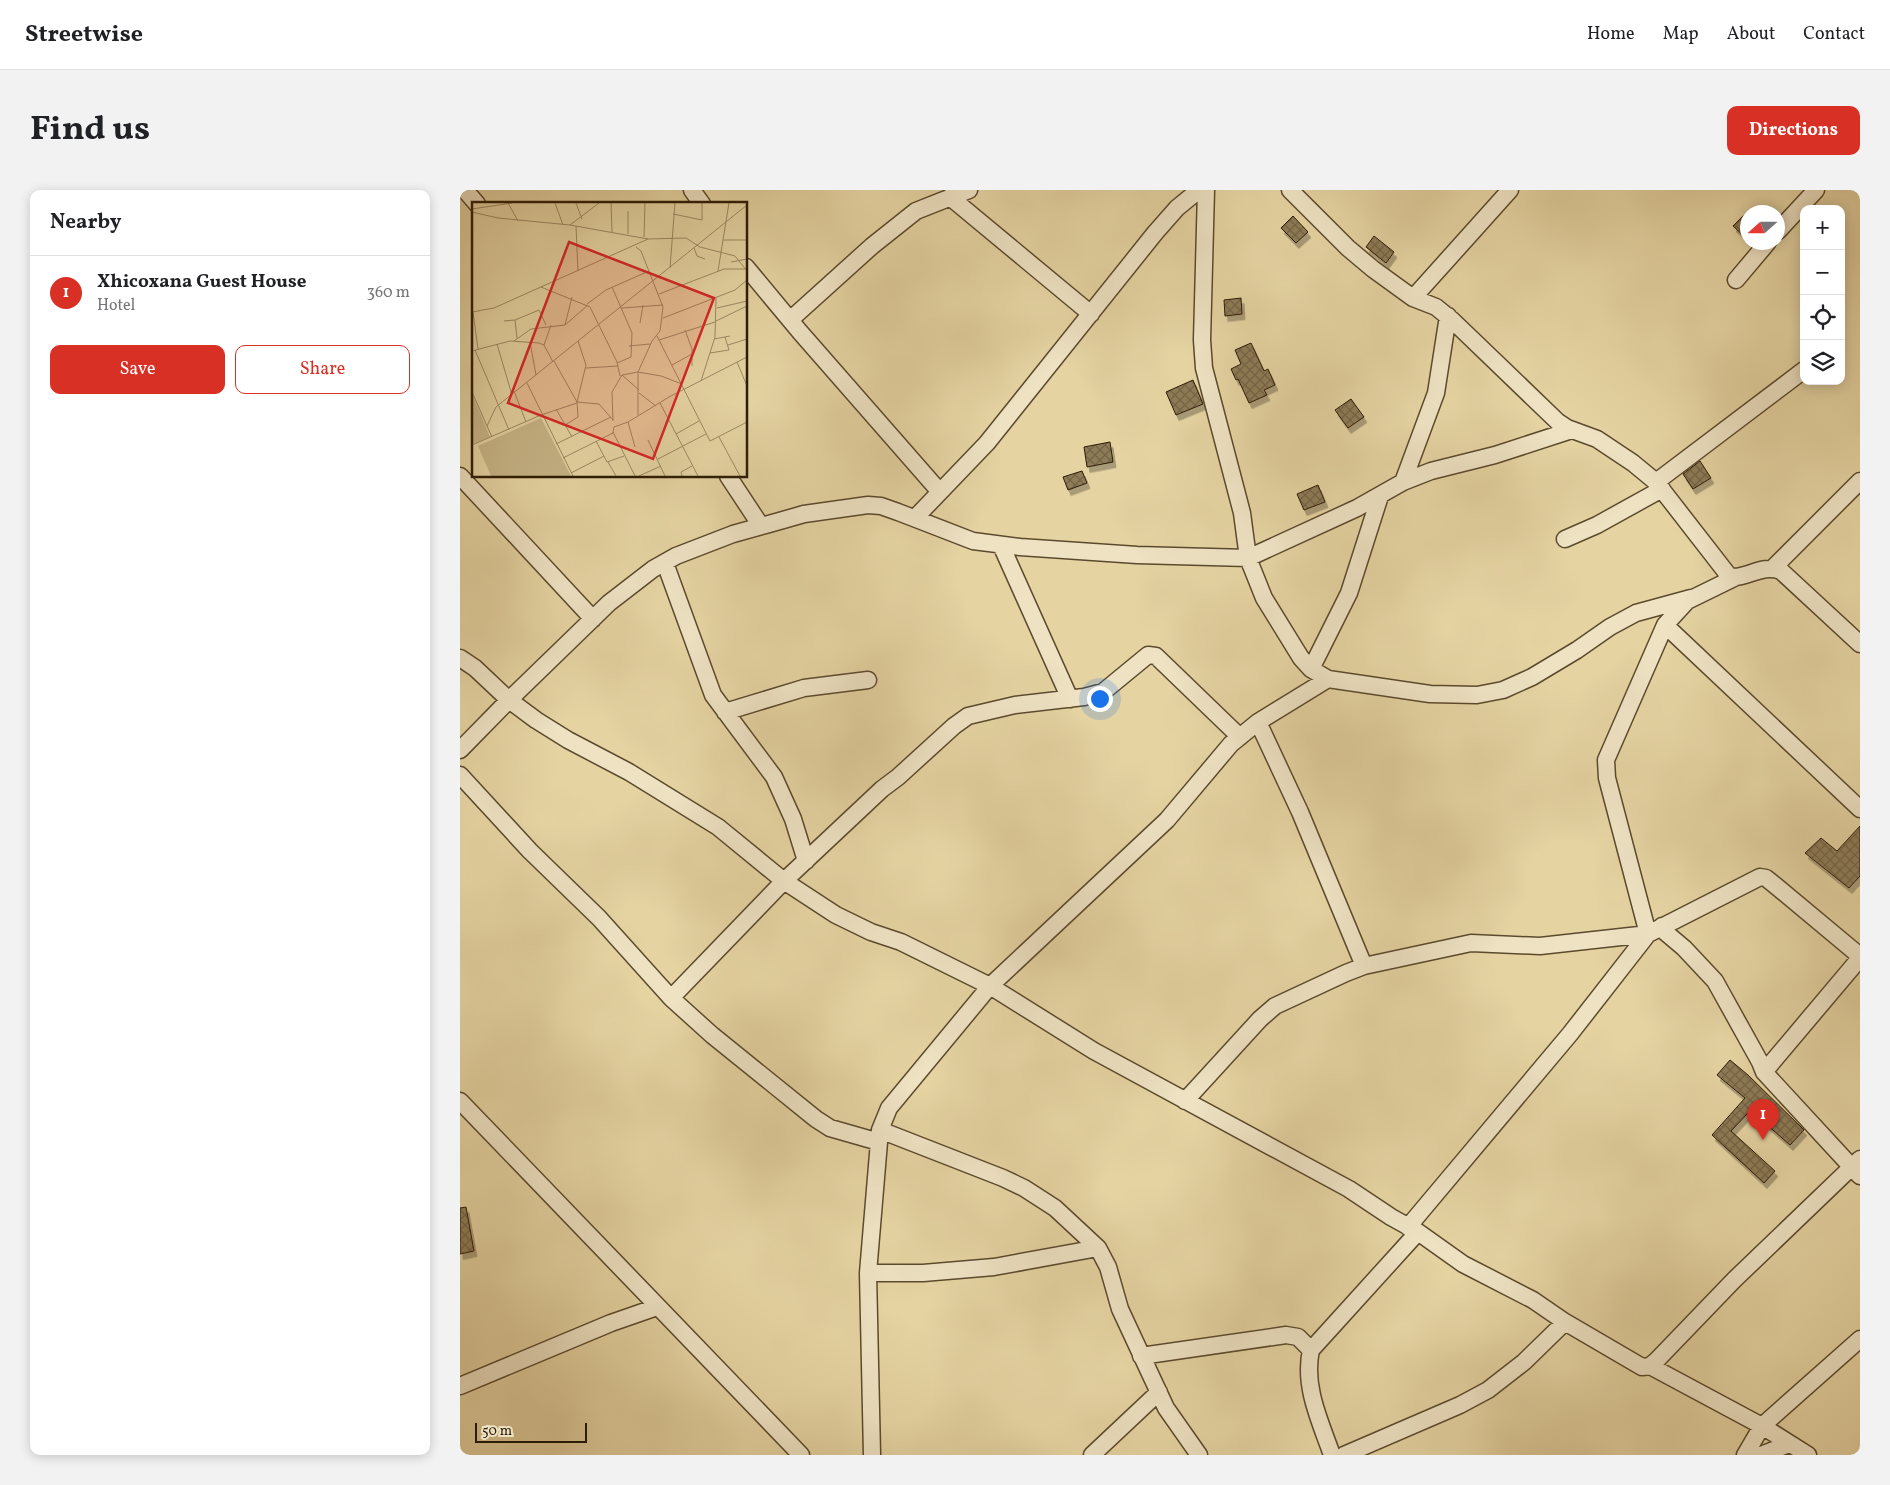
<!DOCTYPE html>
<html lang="en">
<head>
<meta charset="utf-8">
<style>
	body { margin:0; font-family:Vollkorn,serif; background:#f2f2f2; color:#202124 }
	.controls { position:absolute; right:15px; top:15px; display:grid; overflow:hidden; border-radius:10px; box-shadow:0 2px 12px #0003 }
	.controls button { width:45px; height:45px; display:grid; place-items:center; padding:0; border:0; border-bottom:1px solid #e0e0e0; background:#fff; color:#202124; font:25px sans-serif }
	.compass { position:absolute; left:1280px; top:15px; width:45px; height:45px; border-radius:50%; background:#fff; box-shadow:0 2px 12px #0003; rotate:249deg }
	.scale { position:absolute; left:15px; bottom:12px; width:112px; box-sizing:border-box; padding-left:5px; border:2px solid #2d1c06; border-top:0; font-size:14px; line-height:18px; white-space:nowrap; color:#2d1c06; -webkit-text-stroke:4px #eee2c3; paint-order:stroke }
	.you { position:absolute; left:639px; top:508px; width:18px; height:18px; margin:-12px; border:4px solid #fff; border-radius:50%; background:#1a73e8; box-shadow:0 0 0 8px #1a73e833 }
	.badge { display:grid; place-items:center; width:32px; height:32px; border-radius:50%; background:#d93025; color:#fff; font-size:16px; font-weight:700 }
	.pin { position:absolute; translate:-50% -41px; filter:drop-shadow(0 1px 2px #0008) }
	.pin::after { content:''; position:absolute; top:26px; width:18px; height:15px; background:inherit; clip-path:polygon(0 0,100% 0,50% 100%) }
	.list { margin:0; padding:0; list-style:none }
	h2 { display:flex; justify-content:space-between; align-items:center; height:65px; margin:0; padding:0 20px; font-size:21px }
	h2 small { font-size:16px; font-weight:400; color:#757577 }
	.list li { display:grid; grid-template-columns:32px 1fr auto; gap:15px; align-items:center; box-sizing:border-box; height:75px; padding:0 20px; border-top:1px solid #e0e0e0 }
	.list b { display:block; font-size:19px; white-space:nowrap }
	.list p { margin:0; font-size:16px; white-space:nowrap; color:#757577 }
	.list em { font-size:16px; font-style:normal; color:#757577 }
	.actions { display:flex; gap:10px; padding:15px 20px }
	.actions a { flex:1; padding:11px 0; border:1px solid #d93025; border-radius:10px; text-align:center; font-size:18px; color:#d93025 }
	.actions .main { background:#d93025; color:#fff }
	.icon { flex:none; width:28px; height:28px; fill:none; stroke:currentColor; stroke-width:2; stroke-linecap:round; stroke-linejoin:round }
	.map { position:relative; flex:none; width:1400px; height:1265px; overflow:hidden; border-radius:10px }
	header { display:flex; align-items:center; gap:30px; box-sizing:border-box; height:70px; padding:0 25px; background:#fff; border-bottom:1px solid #e0e0e0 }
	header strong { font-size:24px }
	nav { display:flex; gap:28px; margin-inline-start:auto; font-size:18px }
	.intro { display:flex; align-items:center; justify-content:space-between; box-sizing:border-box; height:120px; padding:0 30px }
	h1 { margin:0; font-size:35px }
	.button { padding:12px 22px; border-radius:10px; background:#d93025; color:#fff; font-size:18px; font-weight:700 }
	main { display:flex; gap:30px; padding:0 30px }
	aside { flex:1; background:#fff; border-radius:10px; box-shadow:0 2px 12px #0003 }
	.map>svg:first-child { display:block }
	.building { fill:url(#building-cross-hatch); stroke:#2d1c06; filter:url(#shadow) }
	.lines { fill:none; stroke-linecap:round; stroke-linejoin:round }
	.street-casing { stroke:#5b4a2d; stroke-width:19 }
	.street { stroke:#eee2c3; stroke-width:16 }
	.inset-road { fill:none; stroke:#9b8a64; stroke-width:1 }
	.view { fill:#d62828; fill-opacity:0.15; stroke:#d62828; stroke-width:2.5 }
	.inset-edge { fill:none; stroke:#2d1c06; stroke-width:2.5 }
</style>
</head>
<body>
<header>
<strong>Streetwise</strong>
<nav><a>Home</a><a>Map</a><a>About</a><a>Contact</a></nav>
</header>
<div class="intro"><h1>Find us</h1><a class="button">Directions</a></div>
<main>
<aside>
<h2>Nearby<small></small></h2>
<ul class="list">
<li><span class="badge">1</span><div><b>Xhicoxana Guest House</b><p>Hotel</p></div><em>360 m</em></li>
</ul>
<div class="actions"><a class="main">Save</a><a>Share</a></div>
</aside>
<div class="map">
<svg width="1400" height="1265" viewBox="0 0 1400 1265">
	<defs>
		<pattern id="building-cross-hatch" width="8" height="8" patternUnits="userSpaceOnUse" patternTransform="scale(1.25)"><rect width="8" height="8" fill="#8d7b57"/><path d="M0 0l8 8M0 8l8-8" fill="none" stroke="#746446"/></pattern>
		<filter id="shadow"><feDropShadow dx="3" dy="5.5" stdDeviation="0" flood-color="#0004"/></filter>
	</defs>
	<rect width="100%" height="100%" fill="#e5d3a2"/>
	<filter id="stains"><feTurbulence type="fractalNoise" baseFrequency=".004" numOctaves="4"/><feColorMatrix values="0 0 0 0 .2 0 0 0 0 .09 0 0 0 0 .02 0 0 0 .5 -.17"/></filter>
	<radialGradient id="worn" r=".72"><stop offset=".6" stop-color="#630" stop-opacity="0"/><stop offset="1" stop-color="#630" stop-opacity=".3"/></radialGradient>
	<path class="building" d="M1288,21V50L1273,36Z
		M833,26L848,42L836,53L821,38Z
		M914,46L934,62L926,73L906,57Z
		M781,108L782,124L765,126L764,110Z
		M791,153L804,181L808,179L815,195L804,200L807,205L789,213L778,189L776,190L771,179L781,174L775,160Z
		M733,190L743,214L716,225L706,202Z
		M891,209L904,227L888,238L875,220Z
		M650,252L653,272L627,277L624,257Z
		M1240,271L1251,288L1233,299L1223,284Z
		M622,281L627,293L608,300L603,287Z
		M858,295L865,312L844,320L837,304Z
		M1400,636V686L1389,698L1345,663L1361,648L1377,661Z
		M1270,870L1288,885L1344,940L1330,955L1297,926L1296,928L1289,922L1271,941L1315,981L1304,993L1252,945L1285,908L1257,885Z
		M6,1017L14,1061L0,1064V1018Z"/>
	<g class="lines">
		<g class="street-casing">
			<path id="street" d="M5,0L17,14
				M232,0L242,14
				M746,0L742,150L744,178L782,323L788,368L804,408L841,468L851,479L868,489L970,504L1017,505L1043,500L1072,487L1117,460L1150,437L1176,423L1231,408
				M830,0L888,58L913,79L953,108L976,117L992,130L1098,232L1107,238L1137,249L1173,273L1196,292L1269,386C1284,391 1301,373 1321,381L1400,454
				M490,7L631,124
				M1318,41L1356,0
				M286,77L340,142L480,302
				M1276,90L1308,52
				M953,108L1050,0
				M330,130L412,56L456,21L509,0
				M0,286L133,429
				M268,286L301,336
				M943,292L976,203L988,126
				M1196,292L1344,180
				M455,328L527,253L695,43L717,18L739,0
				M1105,349L1137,335L1202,299
				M541,355L610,509
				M205,373L253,505L314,587L333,629L346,671
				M1313,378L1400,291
				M1205,435L1400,619
				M0,468L15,478L49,510L76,530L108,550L169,582L258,637L324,691L376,725L411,742L441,752L530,796L634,861L889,999L931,1027L958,1042L1003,1074L1073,1110L1105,1132L1182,1177L1190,1176L1196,1171L1274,1090L1400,969
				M851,479L889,403L920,306
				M265,522L344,498L408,490
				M798,532L840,622L904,776
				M0,560L49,510L149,413L193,379L216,366L273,344L309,334L344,324L408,315L421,316L438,322L513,351L560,357L677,365L788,368L897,318L943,292L971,281L1035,265L1112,240
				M0,585L70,661L139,728L211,808L252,845L356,929L370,938L419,952
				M1202,736L1205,742L1224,758L1255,791L1300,872L1304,882L1400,986
				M211,808L324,691L422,599L438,587L494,536L508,526L555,515L624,507L643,502L688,465L696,466L780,547
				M1304,882L1400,768
				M0,911L341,1265
				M725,911L800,829L815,816L886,783L904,776L1011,753L1080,756L1188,744L1300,687L1306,688L1316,696L1400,766
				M420,940L543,988L564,998L595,1018L638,1058L648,1077L660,1119L706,1218L739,1265
				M948,1037L1110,844L1188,744L1147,588L1146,570L1205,435L1227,411L1274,388
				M408,1083H463L534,1077L638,1058
				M681,1166L826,1145L838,1147L851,1160
				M1190,1176L1302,1236L1348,1265
				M0,1196L151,1133L197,1117
				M412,1265L408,1083L420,940L429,918L530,796L707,630L771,554L798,532L868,489
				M632,1265L699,1202
				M872,1265C860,1231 843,1196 851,1160L958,1042
				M884,1265L1000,1215L1028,1200L1064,1172L1105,1132
				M1285,1265L1302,1236L1400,1149
				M1301,1265L1329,1254"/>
		</g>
		<use href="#street" class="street"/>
	</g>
	<g transform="translate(12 12)">
		<rect width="275" height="275" fill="#e5d3a2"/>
		<path d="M1,194L18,235L0,242V195ZM69,216L99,274H19L6,244Z" fill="#c6b487"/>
		<path class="inset-road" d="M36,1L46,19M83,1L91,23M104,1L110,17M139,1L140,30M0,7L40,1M0,10L26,16L98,23L176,37L214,36L228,45L263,54L275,69M201,12L230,18V1M98,23L127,1M104,24L106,69M156,32V9M172,35L173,1M251,38H275M164,45L169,49L191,105L188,129L180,139L166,170V213M222,46L225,54L233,57M259,60L275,57M198,66L203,1M246,69L257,1M69,85L118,105L145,160L148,174M140,85L160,131L159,155L145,161M187,92L252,67H274M115,102L134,88L177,69M150,106L191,103M245,106L275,99M0,110L22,106L176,37M1,110L6,147M191,116L263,88L275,78M43,118L45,136M32,119L43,118L67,108L74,123M244,119L275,104M168,121L171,103M93,123L100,95M213,128L220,147V164M185,134L238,239L275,220M242,137L258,134M187,138L243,120M42,139L59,127L93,123L116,103M58,140L64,173M25,142L40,193M72,143L79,123M256,143L275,137M157,144L178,142M3,148L37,228M0,149L38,139L67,141L72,143L81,160M238,151L257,148L253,135M82,159L105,200L127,202L141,218M265,160L275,184M200,163L220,152M114,166L146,164M150,173L167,188M229,179L243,135L244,96M55,181L101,274M42,189L54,220M0,190L15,224M167,191L184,204M188,201L226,274M84,207L100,235M141,219L140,190L150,173L166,170L189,174L210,182M156,220L163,245M93,223L106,215L105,200L114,163L106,139M141,230L163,274M204,232L227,219M20,235L15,224L24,205L275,3M247,235L268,274M176,238L193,274M124,239L135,260L152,254M84,242L139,215M0,243L69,213L105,201M91,256L141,231L142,225L156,220L197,195L275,155M186,257L234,232M136,260L144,274M99,271L132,254M167,274L189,264M210,274L209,270L220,264"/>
		<path class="view" d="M97,40L242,96L181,257L36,201Z"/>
		<rect width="275" height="275" class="inset-edge"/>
	</g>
	<rect width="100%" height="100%" filter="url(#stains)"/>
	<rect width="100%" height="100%" fill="url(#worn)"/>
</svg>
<div class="controls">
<button>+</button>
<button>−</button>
<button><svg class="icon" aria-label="locate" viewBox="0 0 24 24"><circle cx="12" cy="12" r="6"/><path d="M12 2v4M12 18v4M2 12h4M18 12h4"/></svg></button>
<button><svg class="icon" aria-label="layers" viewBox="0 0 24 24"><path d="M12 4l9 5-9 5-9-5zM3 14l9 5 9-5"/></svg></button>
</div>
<svg class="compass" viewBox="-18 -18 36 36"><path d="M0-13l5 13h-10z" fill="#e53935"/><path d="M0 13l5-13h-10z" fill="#757577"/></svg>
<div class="scale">50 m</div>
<div class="you"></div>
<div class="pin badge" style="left:1303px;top:950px">1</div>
</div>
</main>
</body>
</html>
